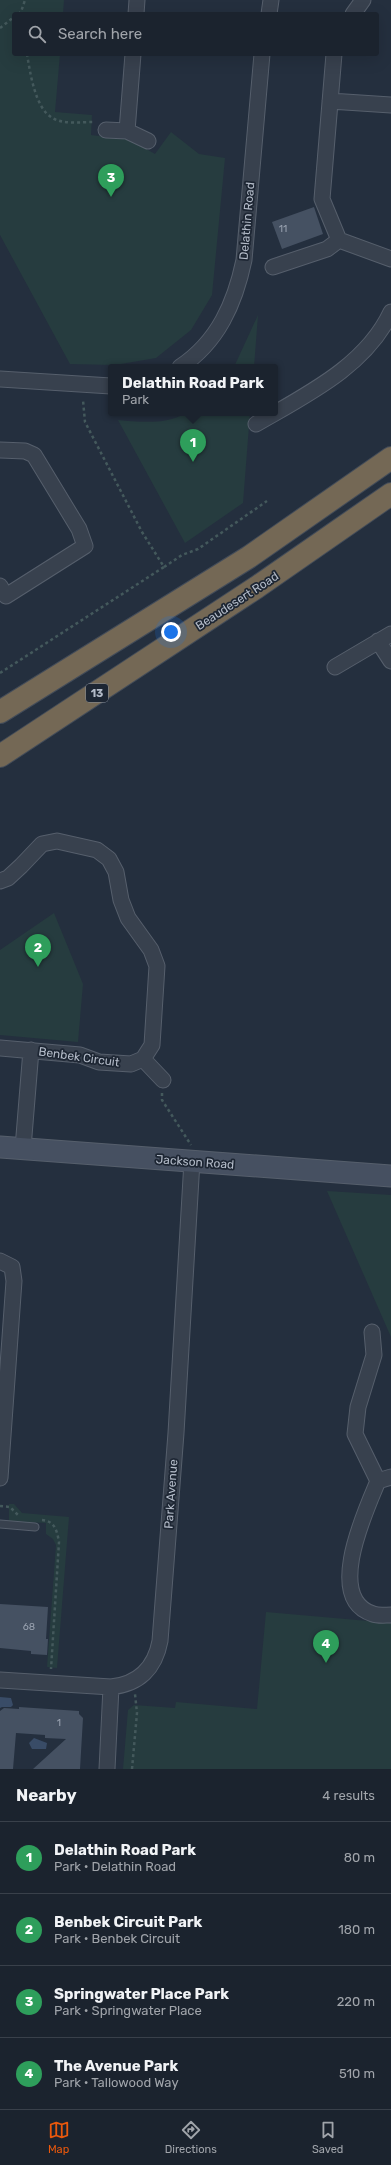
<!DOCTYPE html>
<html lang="en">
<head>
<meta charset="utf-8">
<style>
	body { margin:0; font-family:Rubik,sans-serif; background:#242b36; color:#f1f3f6 }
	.you { position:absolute; left:171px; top:632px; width:14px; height:14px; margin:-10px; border:3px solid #fff; border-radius:50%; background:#1a73e8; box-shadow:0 0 0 6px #1a73e833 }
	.badge { display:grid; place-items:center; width:26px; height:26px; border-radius:50%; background:#ea580c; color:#fff; font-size:13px; font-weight:700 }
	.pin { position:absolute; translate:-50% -33px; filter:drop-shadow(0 1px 2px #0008) }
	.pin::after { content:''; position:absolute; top:21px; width:14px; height:12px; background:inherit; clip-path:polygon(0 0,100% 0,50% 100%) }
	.popup { position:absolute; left:108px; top:364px; width:170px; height:52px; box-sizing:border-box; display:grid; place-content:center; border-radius:4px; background:#1b232e; filter:drop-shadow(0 1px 3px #0005); font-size:13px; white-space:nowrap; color:#a0a4aa }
	.popup b { font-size:15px; color:#f1f3f6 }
	.popup::after { content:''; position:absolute; left:50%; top:100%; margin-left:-8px; border:8px solid transparent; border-top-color:#1b232e }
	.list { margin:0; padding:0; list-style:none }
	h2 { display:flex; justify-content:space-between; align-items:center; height:52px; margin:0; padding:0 16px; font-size:17px }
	h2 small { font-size:13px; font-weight:400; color:#a0a4aa }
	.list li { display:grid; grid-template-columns:26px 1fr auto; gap:12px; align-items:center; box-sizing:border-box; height:72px; padding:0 16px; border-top:1px solid #39404a }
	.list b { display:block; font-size:15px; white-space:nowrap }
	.list p { margin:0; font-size:13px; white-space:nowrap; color:#a0a4aa }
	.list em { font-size:13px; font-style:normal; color:#a0a4aa }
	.icon { flex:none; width:22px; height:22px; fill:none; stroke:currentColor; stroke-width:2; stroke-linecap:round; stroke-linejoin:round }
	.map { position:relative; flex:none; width:391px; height:1769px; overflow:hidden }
	.search { position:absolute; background:#1b232e; box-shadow:0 4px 16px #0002; left:12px; right:12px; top:12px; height:44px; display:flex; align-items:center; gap:10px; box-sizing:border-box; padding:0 14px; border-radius:4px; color:#a0a4aa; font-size:15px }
	.sheet { height:340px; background:#1b232e }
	nav { display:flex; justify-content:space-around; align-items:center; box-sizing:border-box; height:56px; border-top:1px solid #39404a; background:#1b232e; font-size:11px; color:#a0a4aa }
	nav a { display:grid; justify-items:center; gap:2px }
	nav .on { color:#ea580c }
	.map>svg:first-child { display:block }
	.green { fill:#263c3f }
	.water { fill:#394c67 }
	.building { fill:#455162 }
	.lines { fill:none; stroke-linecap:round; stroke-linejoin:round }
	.lane-casing { stroke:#565f6c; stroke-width:9 }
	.street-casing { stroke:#565f6c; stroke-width:17 }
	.secondary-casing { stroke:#565f6c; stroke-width:23 }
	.highway-casing { stroke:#434c59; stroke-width:24 }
	.path { stroke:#44595c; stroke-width:2.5; stroke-dasharray:3 3; stroke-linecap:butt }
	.lane { stroke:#38414e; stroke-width:7 }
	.street { stroke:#38414e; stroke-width:15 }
	.secondary { stroke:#465061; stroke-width:21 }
	.highway { stroke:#746855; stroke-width:22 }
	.labels { text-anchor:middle; stroke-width:3.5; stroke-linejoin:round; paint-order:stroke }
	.number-label { font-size:10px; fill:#98a1af }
	.shield { fill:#1d2633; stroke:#878f9c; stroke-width:1 }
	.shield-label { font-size:11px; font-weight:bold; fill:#b4bcc9 }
	.street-label { font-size:12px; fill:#b4bcc9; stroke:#1d2633 }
</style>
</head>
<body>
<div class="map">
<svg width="391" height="1769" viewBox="0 0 391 1769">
	<rect width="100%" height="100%" fill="#242f3e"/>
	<path class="green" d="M0,0H64L63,14H14V54H60L55,112L92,115L91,135L131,140L155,154L171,132L199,154L225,158L212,295L191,330L156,358L115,365L70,364L0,235Z
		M258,315L254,367H234Z
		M186,413H250L243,503L185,543L118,420C139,422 167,425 186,413Z
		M54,913L83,984L78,1042L0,1035V950Z
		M327,1191L391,1195V1337Z
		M9,1504H14L22,1513L69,1517L57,1668L47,1667L56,1545L53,1539L46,1534V1523L9,1521Z
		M266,1612L391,1623V1769H123L128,1710L134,1705L175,1708L176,1702L257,1709Z"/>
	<path class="water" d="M0,1697L11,1698L13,1705L11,1707H2L0,1708Z
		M34,1738L47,1743L46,1749H32L29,1743Z"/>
	<path class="building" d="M314,207L323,234L282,249L272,222Z
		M0,1604L48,1607L46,1639H48L47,1655L31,1654V1651L0,1648Z
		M19,1707L79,1711V1714L83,1718L80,1769H33L66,1739L45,1738V1735L16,1733L13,1769H0V1711L4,1708L19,1709Z"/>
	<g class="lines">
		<g class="lane-casing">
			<path id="lane" d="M0,1524L35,1527"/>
		</g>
		<g class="street-casing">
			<path id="street" d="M136,14L137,0
				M269,14L271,0
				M353,14L363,0
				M334,54L322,199L339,240L391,259
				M330,101L391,105
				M106,130L127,131L148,141
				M127,131L133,54
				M273,267L327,249L339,240
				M180,367C218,342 235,303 244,260L262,54
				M0,379L111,386
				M256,424C306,395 366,366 391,312
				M0,450L25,451L34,455L79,529L85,546L6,596L0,586
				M378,641L391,661
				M335,667L391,634
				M0,881L8,878L21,866L42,844L57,841L97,850L109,859L116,872L121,900L128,918L151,950L157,966L152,1045L143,1059L131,1064L99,1062L80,1055L0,1048
				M143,1059L163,1080
				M23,1148L31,1050
				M0,1261L12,1267L14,1281L0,1478
				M372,1332L374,1355L358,1407L355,1434L378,1481
				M391,1477L378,1481C366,1510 324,1599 373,1614C378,1616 385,1615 391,1615
				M0,1680L111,1687C139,1684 155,1668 160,1641L176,1433L192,1161
				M107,1769L111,1687"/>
		</g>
		<g class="secondary-casing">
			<path id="secondary" d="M0,1147L391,1176"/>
		</g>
		<g class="highway-casing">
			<path id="highway" d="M0,712L249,557L391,458
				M0,756L257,587L391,494"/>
		</g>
		<path class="path" d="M18,14L21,12L25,0
			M0,28L14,17
			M27,54C30,72 35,107 51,117C62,125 82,122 94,122
			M164,567L182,555L198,549L267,501
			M0,673L164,567L142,532L85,422L83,400
			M162,1093V1100L191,1145
			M0,1506L10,1507L18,1515
			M42,1520C55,1521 57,1531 59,1542L51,1669
			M132,1769L137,1713L135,1694"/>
		<use href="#lane" class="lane"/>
		<use href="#street" class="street"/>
		<use href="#secondary" class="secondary"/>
		<use href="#highway" class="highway"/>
	</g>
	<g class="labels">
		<g class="number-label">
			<text x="283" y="232">11</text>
			<text x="29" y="1630">68</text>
			<text x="59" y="1726">1</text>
		</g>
		<rect class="shield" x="86" y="684" width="22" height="18" rx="3"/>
		<g class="shield-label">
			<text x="97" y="697">13</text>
		</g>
		<g class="street-label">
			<text transform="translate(247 221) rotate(-85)" y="4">Delathin Road</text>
			<text transform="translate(237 601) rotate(-33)" y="4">Beaudesert Road</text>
			<text transform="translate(79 1057) rotate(8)" y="4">Benbek Circuit</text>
			<text transform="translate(195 1162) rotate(4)" y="4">Jackson Road</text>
			<text transform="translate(171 1494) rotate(-86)" y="4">Park Avenue</text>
		</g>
	</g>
</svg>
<div class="you"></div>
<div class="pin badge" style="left:193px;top:462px;background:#2e9e5b">1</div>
<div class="popup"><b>Delathin Road Park</b>Park</div>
<div class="pin badge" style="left:38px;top:967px;background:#2e9e5b">2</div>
<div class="pin badge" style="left:111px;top:197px;background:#2e9e5b">3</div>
<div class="pin badge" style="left:326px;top:1663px;background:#2e9e5b">4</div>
<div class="search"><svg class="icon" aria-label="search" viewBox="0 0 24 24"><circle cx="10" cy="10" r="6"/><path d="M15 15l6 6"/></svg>Search here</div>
</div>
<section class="sheet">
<h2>Nearby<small>4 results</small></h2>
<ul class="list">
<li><span class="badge" style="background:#2e9e5b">1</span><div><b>Delathin Road Park</b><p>Park · Delathin Road</p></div><em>80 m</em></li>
<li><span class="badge" style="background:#2e9e5b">2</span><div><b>Benbek Circuit Park</b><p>Park · Benbek Circuit</p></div><em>180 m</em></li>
<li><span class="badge" style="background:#2e9e5b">3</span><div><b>Springwater Place Park</b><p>Park · Springwater Place</p></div><em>220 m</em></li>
<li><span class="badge" style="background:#2e9e5b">4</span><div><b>The Avenue Park</b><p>Park · Tallowood Way</p></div><em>510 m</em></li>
</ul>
</section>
<nav>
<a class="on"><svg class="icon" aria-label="map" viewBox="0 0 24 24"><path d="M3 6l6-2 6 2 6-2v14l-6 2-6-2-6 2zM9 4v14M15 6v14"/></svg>Map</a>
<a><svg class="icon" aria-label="directions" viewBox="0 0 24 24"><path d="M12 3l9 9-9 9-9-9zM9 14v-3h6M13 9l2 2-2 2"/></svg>Directions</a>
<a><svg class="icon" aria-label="saved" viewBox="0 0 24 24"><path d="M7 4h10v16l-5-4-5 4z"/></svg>Saved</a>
</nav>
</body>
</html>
